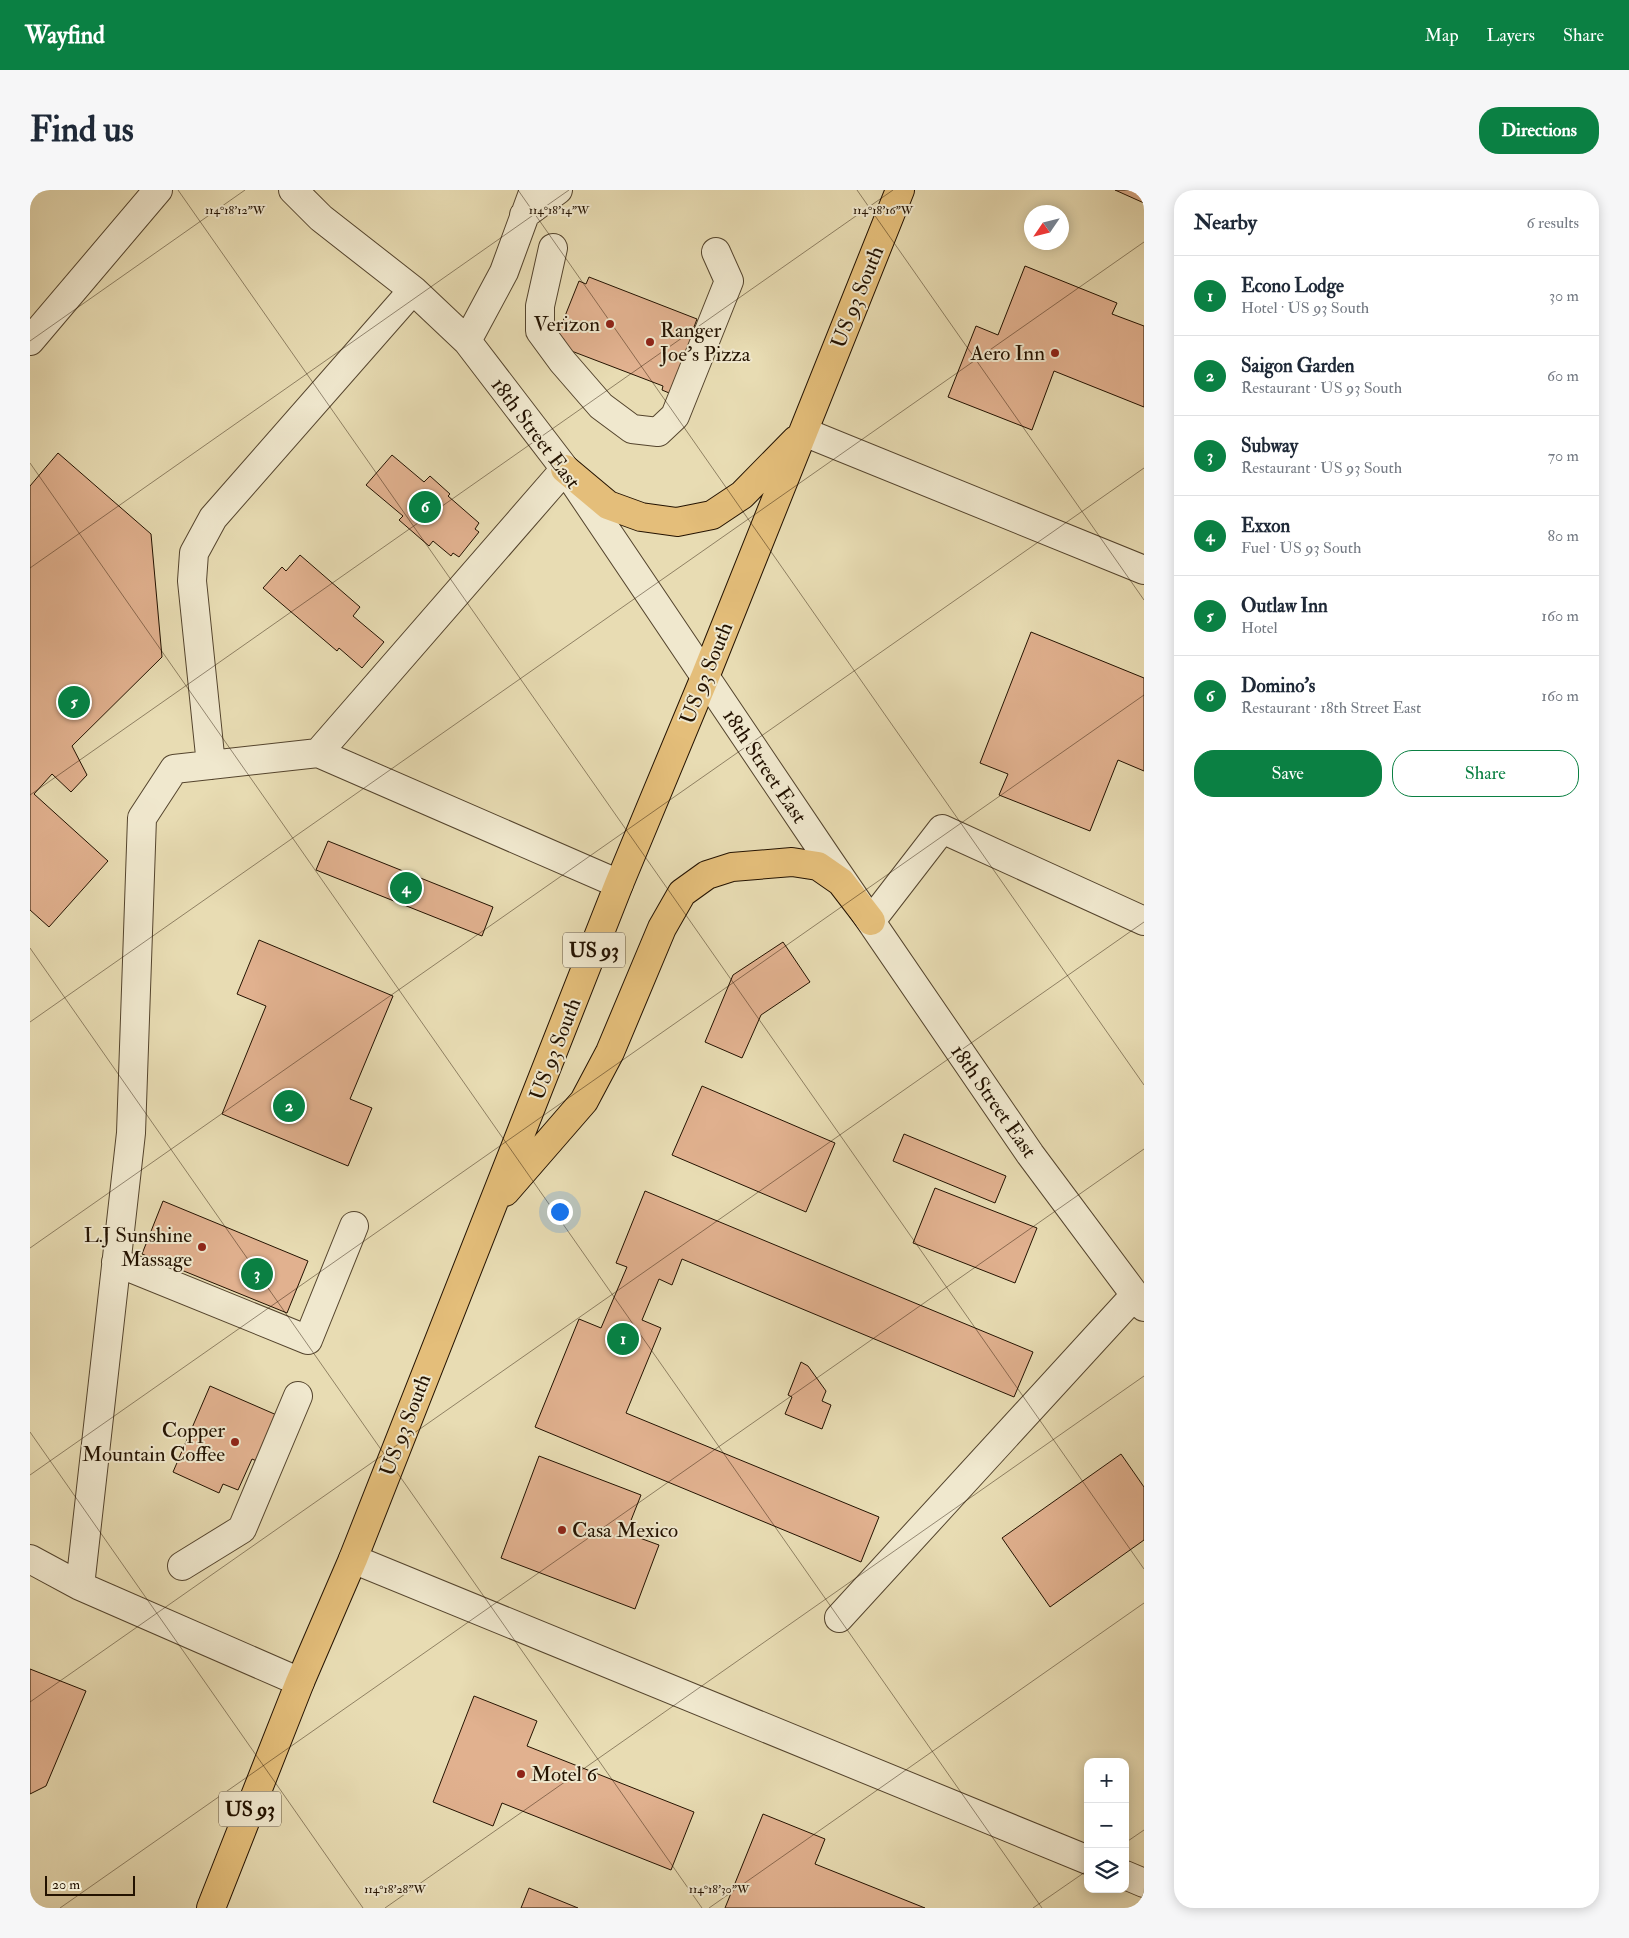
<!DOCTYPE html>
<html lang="en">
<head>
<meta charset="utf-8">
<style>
	body { margin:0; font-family:"IM FELL Double Pica",serif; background:#f6f6f7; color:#1f2937 }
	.controls { position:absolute; right:15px; bottom:15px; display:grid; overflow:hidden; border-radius:10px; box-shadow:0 2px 12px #0003 }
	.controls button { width:45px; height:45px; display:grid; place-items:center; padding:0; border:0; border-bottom:1px solid #e0e1e3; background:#fff; color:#1f2937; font:25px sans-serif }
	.compass { position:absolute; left:994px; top:15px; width:45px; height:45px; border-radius:50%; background:#fff; box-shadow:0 2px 12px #0003; rotate:235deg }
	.scale { position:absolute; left:15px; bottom:12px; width:90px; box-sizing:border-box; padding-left:5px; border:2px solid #231200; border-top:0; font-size:14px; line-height:18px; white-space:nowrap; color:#231200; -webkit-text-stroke:4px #f0e8ce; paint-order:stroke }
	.you { position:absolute; left:529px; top:1021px; width:18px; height:18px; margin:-12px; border:4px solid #fff; border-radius:50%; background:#1a73e8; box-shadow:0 0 0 8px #1a73e833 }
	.badge { display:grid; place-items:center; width:32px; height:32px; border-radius:50%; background:#0b8043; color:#fff; font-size:16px; font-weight:700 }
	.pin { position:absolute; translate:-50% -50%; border:2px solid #fff; box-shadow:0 1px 5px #0006 }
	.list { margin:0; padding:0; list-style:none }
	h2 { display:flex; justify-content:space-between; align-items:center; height:65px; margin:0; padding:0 20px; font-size:21px }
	h2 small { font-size:16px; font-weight:400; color:#747a83 }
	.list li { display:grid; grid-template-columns:32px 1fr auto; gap:15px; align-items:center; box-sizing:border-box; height:80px; padding:0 20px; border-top:1px solid #e0e1e3 }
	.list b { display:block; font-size:19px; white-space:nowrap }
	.list p { margin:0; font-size:16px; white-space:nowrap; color:#747a83 }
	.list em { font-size:16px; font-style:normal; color:#747a83 }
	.actions { display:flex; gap:10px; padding:15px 20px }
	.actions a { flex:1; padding:11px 0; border:1px solid #0b8043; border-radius:20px; text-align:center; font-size:18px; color:#0b8043 }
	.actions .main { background:#0b8043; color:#fff }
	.icon { flex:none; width:28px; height:28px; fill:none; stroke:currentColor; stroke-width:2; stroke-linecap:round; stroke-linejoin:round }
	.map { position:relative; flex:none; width:1114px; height:1718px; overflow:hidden; border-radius:20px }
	header { display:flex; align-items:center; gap:30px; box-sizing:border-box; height:70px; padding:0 25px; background:#0b8043; color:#fff }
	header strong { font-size:24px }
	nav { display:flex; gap:28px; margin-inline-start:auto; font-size:18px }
	.intro { display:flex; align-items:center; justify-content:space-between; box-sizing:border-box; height:120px; padding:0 30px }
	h1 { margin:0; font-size:35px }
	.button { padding:12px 22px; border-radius:20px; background:#0b8043; color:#fff; font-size:18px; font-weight:700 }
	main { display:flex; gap:30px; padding:0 30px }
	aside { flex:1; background:#fff; border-radius:20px; box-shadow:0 2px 12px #0003 }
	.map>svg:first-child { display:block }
	.building { fill:#e1b18f; stroke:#231200 }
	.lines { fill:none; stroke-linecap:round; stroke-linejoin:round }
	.minor-casing { stroke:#54442d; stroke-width:30 }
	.major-casing { stroke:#231200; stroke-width:30 }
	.minor { stroke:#f0e8ce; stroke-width:28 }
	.major { stroke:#e4be7a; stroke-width:28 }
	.ticks { fill:none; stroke:#231200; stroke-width:1; stroke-opacity:0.45 }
	.poi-dot { fill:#8f2418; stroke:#f0e8ce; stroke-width:2 }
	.labels { text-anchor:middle; stroke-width:4; stroke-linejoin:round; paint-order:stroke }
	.shield { fill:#f0e8ce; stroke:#60523e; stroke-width:1 }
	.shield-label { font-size:20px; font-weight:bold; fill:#231200 }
	.street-label { font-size:21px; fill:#231200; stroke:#f0e8ce }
	.poi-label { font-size:21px; fill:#231200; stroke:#f0e8ce; text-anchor:end }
	.ticks-label { font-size:12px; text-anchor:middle; fill:#231200; stroke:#f0e8ce; stroke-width:4; stroke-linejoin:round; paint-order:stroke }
</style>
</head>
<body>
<header>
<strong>Wayfind</strong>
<nav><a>Map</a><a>Layers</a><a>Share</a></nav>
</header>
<div class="intro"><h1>Find us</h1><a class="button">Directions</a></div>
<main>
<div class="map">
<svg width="1114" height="1718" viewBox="0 0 1114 1718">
	<rect width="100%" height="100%" fill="#e8dcb3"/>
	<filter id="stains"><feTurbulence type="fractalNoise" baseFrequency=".004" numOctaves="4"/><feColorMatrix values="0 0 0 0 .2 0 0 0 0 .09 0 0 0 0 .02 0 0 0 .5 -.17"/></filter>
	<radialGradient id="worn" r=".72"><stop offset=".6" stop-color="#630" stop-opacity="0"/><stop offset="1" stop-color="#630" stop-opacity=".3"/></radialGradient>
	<path class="building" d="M1085,0H1114V13Z
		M995,76L1087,113L1082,124L1114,136V217L1024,181L1002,240L918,207L946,136L968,145Z
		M559,87L667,129L664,137L670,140L651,208L632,200L633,196L531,157L534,149L527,146L549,91L556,94Z
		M28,263L121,344L132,467L42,556L57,585L41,602L22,584L4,604L78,671L19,737L0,720V296Z
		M362,265L394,292L400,286L420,304L418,306L449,333L445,339L449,342L429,367L423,363L421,366L403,351L399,356L369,330L373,326L336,295Z
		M270,365L330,417L323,426L354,452L332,478L309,458L307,461L233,398L252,377L256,381Z
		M1001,442L1114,488V581L1088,570L1060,641L969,605L978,584L950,573Z
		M298,651L463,717L452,746L286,680Z
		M229,750L363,806L320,909L342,918L318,976L192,924L236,816L207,804Z
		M753,752L780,792L731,825L712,868L675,852L703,785Z
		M672,896L805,953L776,1022L642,965Z
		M874,944L976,986L965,1013L863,971Z
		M905,998L1007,1038L985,1093L883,1053Z
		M615,1001L1003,1162L984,1207L652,1069L642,1095L629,1089L612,1130L631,1138L596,1223L849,1327L831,1372L505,1237L549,1129L571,1138L597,1077L586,1073Z
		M133,1011L278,1071L257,1123L112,1064Z
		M771,1172L778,1176L796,1201L792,1211L801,1215L792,1239L755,1224L762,1207L758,1205Z
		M180,1196L249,1226L229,1272L222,1269L208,1300L193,1294L189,1303L143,1282Z
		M1091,1264L1114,1297V1350L1020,1417L972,1348Z
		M509,1266L611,1305L596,1343L629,1355L605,1419L471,1368Z
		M0,1479L56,1501L16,1596L0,1604Z
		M444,1506L507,1531L497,1556L664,1622L641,1680L472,1613L463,1636L403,1612Z
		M733,1624L795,1649L785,1674L895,1718H695Z
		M499,1698L548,1718H491Z"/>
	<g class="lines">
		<g class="minor-casing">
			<path id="minor" d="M263,0L291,28L383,100L437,151L535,279L798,669L1000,964L1114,1117
				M494,25L528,0
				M523,58L510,116V141L532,171L571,216L602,239L628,242L645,226L699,91L686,62
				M0,151L128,0
				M437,151L474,82L504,0
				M774,242L1114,380
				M288,563L535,279
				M181,575L162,391L164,363L183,328L383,100
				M841,731L912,639L1114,731
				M86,1072L278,1150L324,1036
				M0,1369L50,1396L270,1492
				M323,1369L1058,1670
				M152,1376L212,1339L268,1206
				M50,1396L101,943L112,628L144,579L288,563L589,694
				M809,1428L1105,1105
				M1095,1685L1114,1693"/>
		</g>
		<g class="major-casing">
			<path id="major" d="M535,279L578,315L611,327L647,332L682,325L712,305L766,250
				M475,1002L554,911L580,862L632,738L652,703L677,685L702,677L762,672L788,676L811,692L841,731
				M181,1718L270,1492L323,1369L589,694L675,487L870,0"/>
		</g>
		<use href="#minor" class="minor"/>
		<use href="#major" class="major"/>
	</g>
	<path class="ticks" d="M148,0L1114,1379M488,0L1114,895M827,0L1114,410M0,151L215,0M0,273L1012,1718M0,378L539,0M0,605L863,0M0,758L672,1718M0,832L1114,52M0,1058L1114,278M0,1242L333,1718M0,1285L1114,505M0,1512L1114,732M1095,1653L1114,1640M30,1718L1114,959M355,1718L1114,1186M679,1718L1114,1413M1003,1718L1058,1680"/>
	<g class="poi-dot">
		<circle cx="580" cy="134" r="5"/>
		<circle cx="620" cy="152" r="5"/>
		<circle cx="1025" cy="163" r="5"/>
		<circle cx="172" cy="1057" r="5"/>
		<circle cx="205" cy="1252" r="5"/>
		<circle cx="532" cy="1340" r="5"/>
		<circle cx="491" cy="1584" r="5"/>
	</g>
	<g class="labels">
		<g class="shield">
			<rect x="533" y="742.5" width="62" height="35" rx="4"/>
			<rect x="189" y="1601.5" width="62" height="35" rx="4"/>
		</g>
		<g class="shield-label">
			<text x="564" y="767">US 93</text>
			<text x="220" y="1626">US 93</text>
		</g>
		<g class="street-label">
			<text transform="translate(827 107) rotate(-68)" y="7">US 93 South</text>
			<text transform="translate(506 243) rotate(53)" y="7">18th Street East</text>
			<text transform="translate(676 483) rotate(-68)" y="7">US 93 South</text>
			<text transform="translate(735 576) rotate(56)" y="7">18th Street East</text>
			<text transform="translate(525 859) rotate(-69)" y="7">US 93 South</text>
			<text transform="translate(964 911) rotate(55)" y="7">18th Street East</text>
			<text transform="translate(375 1235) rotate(-69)" y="7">US 93 South</text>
		</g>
		<g class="poi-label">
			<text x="570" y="141">Verizon</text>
			<text x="630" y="147" text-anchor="start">Ranger<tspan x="630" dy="24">Joe's Pizza</tspan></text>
			<text x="1015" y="170">Aero Inn</text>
			<text x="162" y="1052">L.J Sunshine<tspan x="162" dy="24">Massage</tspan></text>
			<text x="195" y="1247">Copper<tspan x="195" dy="24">Mountain Coffee</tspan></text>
			<text x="542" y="1347" text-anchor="start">Casa Mexico</text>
			<text x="501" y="1591" text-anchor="start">Motel 6</text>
		</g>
	</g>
	<g class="ticks-label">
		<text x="205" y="24">114°18'12"W</text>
		<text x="529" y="24">114°18'14"W</text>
		<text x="853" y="24">114°18'16"W</text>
		<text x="365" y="1703">114°18'28"W</text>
		<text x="689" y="1703">114°18'30"W</text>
	</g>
	<rect width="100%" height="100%" filter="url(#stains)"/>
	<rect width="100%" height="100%" fill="url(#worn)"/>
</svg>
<div class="controls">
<button>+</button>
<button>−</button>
<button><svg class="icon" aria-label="layers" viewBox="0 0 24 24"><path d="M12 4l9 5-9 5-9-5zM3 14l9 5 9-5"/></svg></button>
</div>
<svg class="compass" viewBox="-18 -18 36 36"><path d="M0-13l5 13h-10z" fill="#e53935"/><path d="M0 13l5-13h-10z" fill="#747a83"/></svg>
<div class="scale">20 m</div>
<div class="you"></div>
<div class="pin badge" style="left:593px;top:1149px">1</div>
<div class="pin badge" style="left:259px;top:916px">2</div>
<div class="pin badge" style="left:227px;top:1084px">3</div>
<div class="pin badge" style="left:376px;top:698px">4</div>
<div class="pin badge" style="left:44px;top:512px">5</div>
<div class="pin badge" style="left:395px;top:317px">6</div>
</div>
<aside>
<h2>Nearby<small>6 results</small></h2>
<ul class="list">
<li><span class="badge">1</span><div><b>Econo Lodge</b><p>Hotel · US 93 South</p></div><em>30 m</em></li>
<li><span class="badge">2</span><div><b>Saigon Garden</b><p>Restaurant · US 93 South</p></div><em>60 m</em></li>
<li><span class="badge">3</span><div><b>Subway</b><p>Restaurant · US 93 South</p></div><em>70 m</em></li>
<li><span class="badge">4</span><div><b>Exxon</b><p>Fuel · US 93 South</p></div><em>80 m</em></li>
<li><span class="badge">5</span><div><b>Outlaw Inn</b><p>Hotel</p></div><em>160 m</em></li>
<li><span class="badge">6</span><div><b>Domino's</b><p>Restaurant · 18th Street East</p></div><em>160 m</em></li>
</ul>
<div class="actions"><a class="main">Save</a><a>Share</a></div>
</aside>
</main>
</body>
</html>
